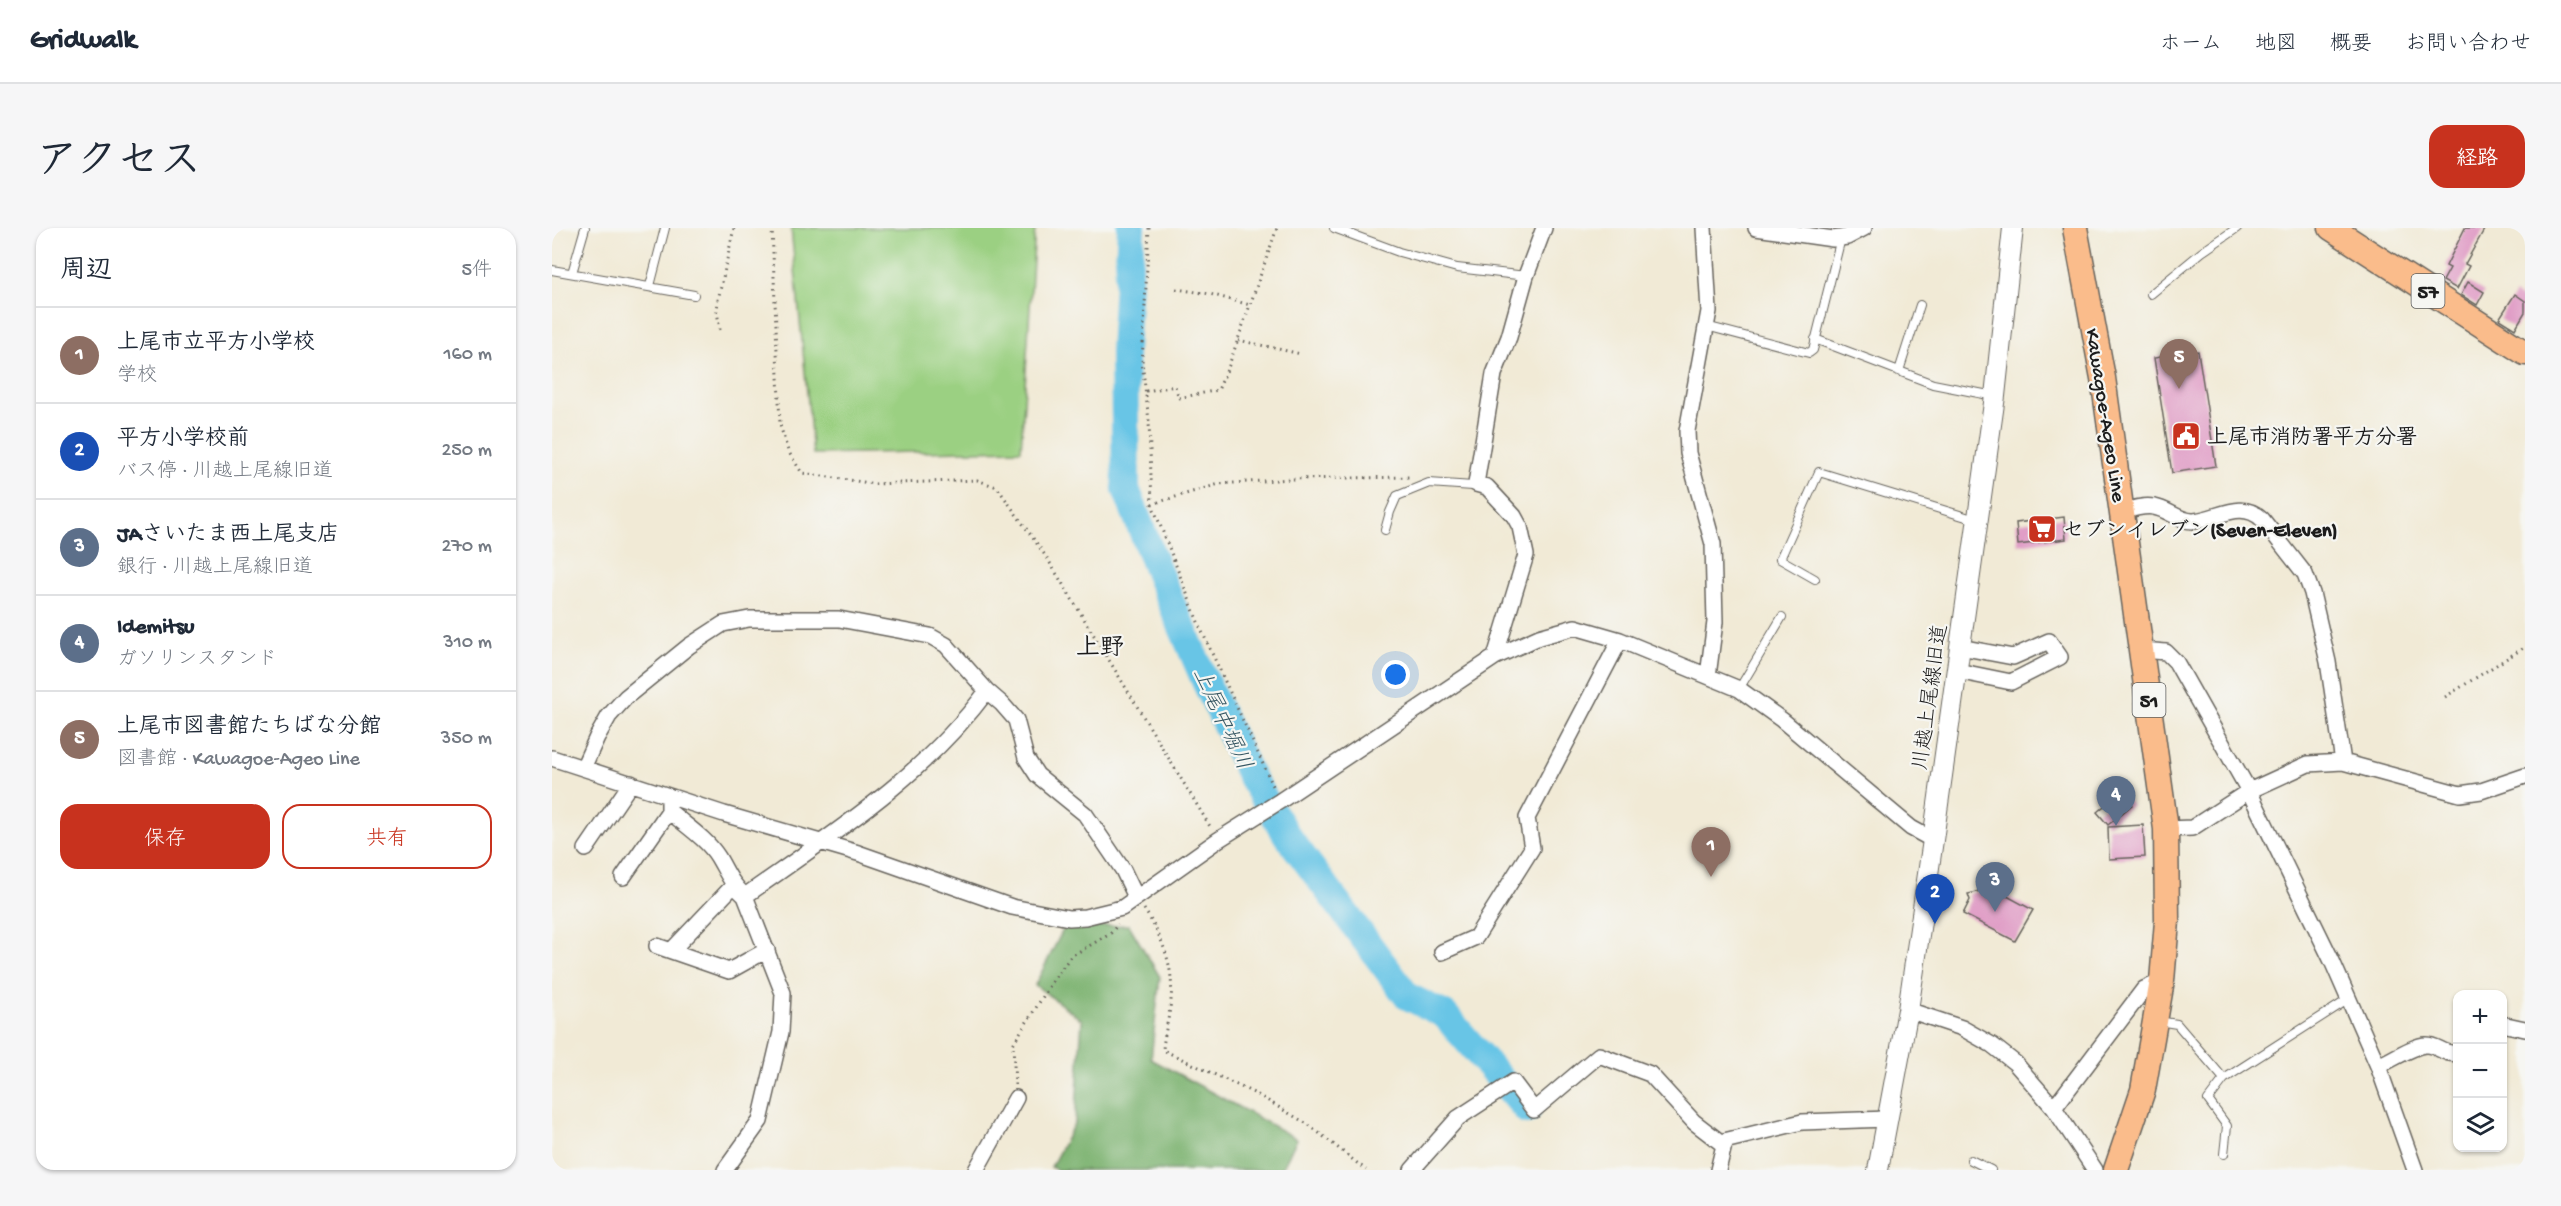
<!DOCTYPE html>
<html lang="ja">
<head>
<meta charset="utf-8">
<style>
	body { margin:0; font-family:"Gochi Hand","Klee One",sans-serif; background:#f6f6f7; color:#1f2937 }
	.controls { position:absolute; right:18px; bottom:18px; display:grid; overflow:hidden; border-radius:12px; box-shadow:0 2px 4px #0004 }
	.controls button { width:54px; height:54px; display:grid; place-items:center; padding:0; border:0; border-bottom:2px solid #e0e1e3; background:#fff; color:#1f2937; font:30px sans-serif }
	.you { position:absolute; left:844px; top:447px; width:21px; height:21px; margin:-15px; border:4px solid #fff; border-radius:50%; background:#1a73e8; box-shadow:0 0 0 9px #1a73e833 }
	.badge { display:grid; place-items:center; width:39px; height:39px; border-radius:50%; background:#c8321e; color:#fff; font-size:20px; font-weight:700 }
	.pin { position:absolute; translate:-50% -50px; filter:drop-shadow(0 2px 3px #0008) }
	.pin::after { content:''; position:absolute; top:32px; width:21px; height:18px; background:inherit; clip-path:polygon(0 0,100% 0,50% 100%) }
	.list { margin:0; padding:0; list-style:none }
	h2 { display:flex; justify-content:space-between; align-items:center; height:78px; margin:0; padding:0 24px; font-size:26px }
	h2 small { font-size:20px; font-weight:400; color:#747a83 }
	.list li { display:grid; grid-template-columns:39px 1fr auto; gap:18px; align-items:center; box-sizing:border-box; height:96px; padding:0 24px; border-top:2px solid #e0e1e3 }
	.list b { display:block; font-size:22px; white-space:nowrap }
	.list p { margin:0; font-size:20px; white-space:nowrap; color:#747a83 }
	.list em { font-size:20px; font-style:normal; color:#747a83 }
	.actions { display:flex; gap:12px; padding:18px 24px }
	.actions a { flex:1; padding:14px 0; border:2px solid #c8321e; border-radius:18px; text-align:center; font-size:21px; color:#c8321e }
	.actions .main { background:#c8321e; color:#fff }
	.icon { flex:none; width:33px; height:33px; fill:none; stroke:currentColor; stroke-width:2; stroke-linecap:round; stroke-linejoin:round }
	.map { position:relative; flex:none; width:1973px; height:942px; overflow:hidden; border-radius:18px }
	header { display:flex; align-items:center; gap:36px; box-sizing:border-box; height:84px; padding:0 30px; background:#fff; border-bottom:2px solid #e0e1e3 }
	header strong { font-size:28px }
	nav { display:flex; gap:33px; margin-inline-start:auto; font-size:21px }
	.intro { display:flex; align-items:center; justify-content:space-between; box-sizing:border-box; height:144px; padding:0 36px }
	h1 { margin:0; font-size:42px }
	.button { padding:15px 27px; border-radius:18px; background:#c8321e; color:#fff; font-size:21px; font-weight:700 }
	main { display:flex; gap:36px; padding:0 36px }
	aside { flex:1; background:#fff; border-radius:18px; box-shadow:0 2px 4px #0004 }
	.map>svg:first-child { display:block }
	.green { fill:#9bd082; stroke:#5c764f; stroke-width:1.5 }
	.forest { fill:#7cb270; stroke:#4c6746; stroke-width:1.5 }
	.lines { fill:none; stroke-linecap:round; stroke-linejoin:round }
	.river { stroke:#68c5e6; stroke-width:28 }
	.building { fill:#e09dc6 }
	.service-casing { stroke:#67645d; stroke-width:10 }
	.minor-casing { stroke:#67645d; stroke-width:18 }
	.tertiary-casing { stroke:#67645d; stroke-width:22 }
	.primary-casing { stroke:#67645d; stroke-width:27 }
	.path { stroke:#67645d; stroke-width:3; stroke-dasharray:1.5 4.5; stroke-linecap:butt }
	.service { stroke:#fff; stroke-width:8 }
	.minor { stroke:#fff; stroke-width:15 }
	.tertiary { stroke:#fff; stroke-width:20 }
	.primary { stroke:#fabc8b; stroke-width:24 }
	.labels { text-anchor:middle; stroke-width:4.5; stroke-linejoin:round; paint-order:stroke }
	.shield { fill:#f6f6f2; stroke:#5d5d5c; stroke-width:1.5 }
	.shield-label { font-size:20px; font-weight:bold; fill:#1c1c1c }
	.street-label { font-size:21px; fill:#1c1c1c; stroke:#f6f6f2 }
	.poi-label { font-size:21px; font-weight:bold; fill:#1c1c1c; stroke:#f6f6f2; text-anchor:start }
	.water-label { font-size:22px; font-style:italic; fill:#375763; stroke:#f6f6f2 }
	.quarter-label { font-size:24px; font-weight:bold; fill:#1c1c1c; stroke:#f6f6f2 }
</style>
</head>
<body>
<header>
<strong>Gridwalk</strong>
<nav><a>ホーム</a><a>地図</a><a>概要</a><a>お問い合わせ</a></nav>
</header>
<div class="intro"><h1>アクセス</h1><a class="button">経路</a></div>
<main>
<aside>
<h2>周辺<small>5件</small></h2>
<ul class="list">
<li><span class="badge" style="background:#8d6e63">1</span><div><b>上尾市立平方小学校</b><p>学校</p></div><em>160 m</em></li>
<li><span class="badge" style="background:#1a4fb4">2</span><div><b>平方小学校前</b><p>バス停 · 川越上尾線旧道</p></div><em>250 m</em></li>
<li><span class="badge" style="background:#5c6f8a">3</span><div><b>JAさいたま西上尾支店</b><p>銀行 · 川越上尾線旧道</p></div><em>270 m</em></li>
<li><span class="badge" style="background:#5c6f8a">4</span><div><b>Idemitsu</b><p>ガソリンスタンド</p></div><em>310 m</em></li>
<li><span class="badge" style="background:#8d6e63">5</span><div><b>上尾市図書館たちばな分館</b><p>図書館 · Kawagoe-Ageo Line</p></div><em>350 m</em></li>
</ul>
<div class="actions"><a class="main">保存</a><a>共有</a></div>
</aside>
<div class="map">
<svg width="1973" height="942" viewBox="0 0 1973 942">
	<rect width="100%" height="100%" fill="#f6f6f2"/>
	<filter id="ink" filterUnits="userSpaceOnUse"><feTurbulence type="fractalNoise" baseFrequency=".0167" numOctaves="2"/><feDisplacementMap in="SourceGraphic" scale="12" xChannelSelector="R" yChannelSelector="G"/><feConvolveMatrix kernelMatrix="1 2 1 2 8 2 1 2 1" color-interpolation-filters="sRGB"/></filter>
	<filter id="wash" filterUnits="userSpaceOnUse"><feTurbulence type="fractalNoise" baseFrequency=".008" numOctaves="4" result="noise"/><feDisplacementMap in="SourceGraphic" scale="24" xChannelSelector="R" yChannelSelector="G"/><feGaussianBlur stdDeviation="1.35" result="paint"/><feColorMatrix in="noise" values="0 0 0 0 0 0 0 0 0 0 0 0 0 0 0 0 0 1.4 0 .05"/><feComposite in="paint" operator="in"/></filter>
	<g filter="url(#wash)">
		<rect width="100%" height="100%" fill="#f1ead6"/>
		<path class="green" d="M239,0H483L469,222L261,226Z"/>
		<path class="forest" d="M577,697L608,749L599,831L745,911L729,942H505L499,939L523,894L530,792L483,757L512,700Z"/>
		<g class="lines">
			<path class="river" d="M579,0L572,124L574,261L607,346L654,455L699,549L734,606L855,768L893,787L975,882"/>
		</g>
		<g id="blocks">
			<path class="building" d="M1913,0H1933L1913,36L1917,38L1905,61L1891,53L1898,40L1894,38Z
				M1916,54L1932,64L1925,77L1909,67Z
				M1963,66L1973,73V84L1963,101L1947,91Z
				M1646,123L1664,238L1620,245L1602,130Z
				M1512,289L1514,311L1466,317L1464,295Z
				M1569,564L1580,577L1556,597L1545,584Z
				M1591,597L1593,629L1557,631L1556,599Z
				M1431,655L1481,682L1463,713L1411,686L1418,672L1416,666L1425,664Z"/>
		</g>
	</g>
	<g filter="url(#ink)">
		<use href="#blocks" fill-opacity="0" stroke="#67645d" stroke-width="1.5"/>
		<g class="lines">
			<g class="service-casing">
				<path id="service" d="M782,0L847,24L905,40L974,48
					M0,42L142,67
					M20,45L33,0
					M98,58L113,0
					M1599,66L1650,24L1685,0
					M1154,98L1257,125L1261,122L1289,10
					M1263,111L1381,156L1442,168
					M1347,143L1368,77
					M833,302L838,284L845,268L877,255L921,258L924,256
					M1263,351L1228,331L1267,244L1424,292
					M1187,461L1230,389
					M1606,793L1625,796L1672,851
					M1672,926L1675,898L1656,872L1672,851L1797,771
					M1419,932L1439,942"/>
			</g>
			<g class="minor-casing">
				<path id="minor" d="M1152,0L1157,83L1135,203L1136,225L1161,316L1163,394L1156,448
					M1204,0L1281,11L1295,9L1312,0
					M1570,284C1580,281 1591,277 1602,279C1616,281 1628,294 1642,293C1666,291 1689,271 1710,291L1753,346L1760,365L1776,434L1791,534
					M1590,422L1614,424L1624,434L1697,563L1780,733L1826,838L1863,942
					M943,429L974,327L968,299L962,288L935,259L924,256L942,146L957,109L974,48L992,0
					M1405,443L1459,454L1508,429L1497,413L1461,429L1408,419
					M0,530L172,586L306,625L460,679L517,690L533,689L570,680L666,612L728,573L943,429L987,409L1023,399L1068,412L1187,461L1230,492L1359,600L1381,612
					M31,540L45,509L57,488L74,469L137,418L171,396L197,391H287L378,408L394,417L435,463L450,476L464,492L474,530L485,547L533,586L571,642L584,669
					M117,568V583C133,597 155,611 166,629C175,644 179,656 193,668L231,765L229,804L208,893L173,942
					M1614,601L1640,600L1697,563L1756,536L1791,534L1908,566L1929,563L1973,548
					M34,621L79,555
					M71,649L117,583
					M193,668C279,607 371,549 435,463
					M105,718L177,743L215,722
					M121,721L181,658
					M890,724L924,709L980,620L975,590L1068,412
					M1356,782L1410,800L1440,817L1463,835L1502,880L1543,942
					M1950,796L1973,801
					M1826,838C1838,833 1862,817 1874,817C1886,817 1893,828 1906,825
					M1502,880L1592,761L1610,753
					M424,942L464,870
					M860,942L906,890L961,854L982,882L1047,827L1098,846L1142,894L1168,914L1250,894L1336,891
					M1166,942L1173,913"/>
			</g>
			<g class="tertiary-casing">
				<path id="tertiary" d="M1326,942L1356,782L1381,612L1443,168L1461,0"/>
			</g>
			<g class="primary-casing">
				<path id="primary" d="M1523,0L1551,150L1614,601L1615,693L1610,753L1591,862L1564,942
					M1779,0L1973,125"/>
			</g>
			<path class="path" d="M220,0L228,197L236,223L250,245L324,256L425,252L445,259L495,330L659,600
				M597,0L590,134L597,193L600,276L648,399L722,560
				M624,61L658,66L698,77
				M168,102L165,83L166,72L182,0
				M686,112L749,126
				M594,163L623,158L627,170L666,162L677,137L725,0
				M600,276L667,256L738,251L859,249
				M1893,469L1973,419
				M592,681C612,712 624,743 618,780C616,794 612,807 611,822L706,867L757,897L814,942
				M463,857L461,816L504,748L519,728L558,706L566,696"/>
			<use href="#service" class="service"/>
			<use href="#minor" class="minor"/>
			<use href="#tertiary" class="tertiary"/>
			<use href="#primary" class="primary"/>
		</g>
	</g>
	<defs>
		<g id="civic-square" transform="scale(1.5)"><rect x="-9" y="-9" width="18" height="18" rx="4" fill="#c8321e" stroke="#f6f6f2"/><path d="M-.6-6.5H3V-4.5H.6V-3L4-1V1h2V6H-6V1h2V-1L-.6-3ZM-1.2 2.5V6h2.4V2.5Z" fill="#fff"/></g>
		<g id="supermarket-square" transform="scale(1.5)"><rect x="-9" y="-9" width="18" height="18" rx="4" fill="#c8321e" stroke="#f6f6f2"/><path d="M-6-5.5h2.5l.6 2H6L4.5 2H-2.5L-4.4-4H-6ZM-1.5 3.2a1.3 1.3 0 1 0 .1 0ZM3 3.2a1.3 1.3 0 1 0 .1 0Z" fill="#fff"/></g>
	</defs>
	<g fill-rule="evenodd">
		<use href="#civic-square" x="1634" y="208"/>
		<use href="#supermarket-square" x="1490" y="301"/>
	</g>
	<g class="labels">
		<g class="shield">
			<rect x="1859.5" y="46" width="33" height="34" rx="4.5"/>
			<rect x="1580.5" y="455" width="33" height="34" rx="4.5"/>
		</g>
		<g class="shield-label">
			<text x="1876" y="70">57</text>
			<text x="1597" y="479">51</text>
		</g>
		<g class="street-label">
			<text transform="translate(1555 187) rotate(81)" y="7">Kawagoe-Ageo Line</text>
			<text transform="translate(1377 469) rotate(-82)" y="7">川越上尾線旧道</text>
		</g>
		<g class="poi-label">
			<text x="1655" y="215">上尾市消防署平方分署</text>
			<text x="1511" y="308">セブンイレブン(Seven-Eleven)</text>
		</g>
		<g class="water-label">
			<text transform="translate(672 490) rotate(65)" y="8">上尾中堀川</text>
		</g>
		<g class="quarter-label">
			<text x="548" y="426">上野</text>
		</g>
	</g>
</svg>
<div class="controls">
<button>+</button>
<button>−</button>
<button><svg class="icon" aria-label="layers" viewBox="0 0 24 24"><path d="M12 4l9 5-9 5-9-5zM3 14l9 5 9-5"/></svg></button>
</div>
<div class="you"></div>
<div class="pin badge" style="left:1159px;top:649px;background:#8d6e63">1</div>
<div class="pin badge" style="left:1383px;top:696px;background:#1a4fb4">2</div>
<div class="pin badge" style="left:1443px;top:684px;background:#5c6f8a">3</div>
<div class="pin badge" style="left:1564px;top:598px;background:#5c6f8a">4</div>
<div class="pin badge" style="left:1627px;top:161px;background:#8d6e63">5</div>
</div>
</main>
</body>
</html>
